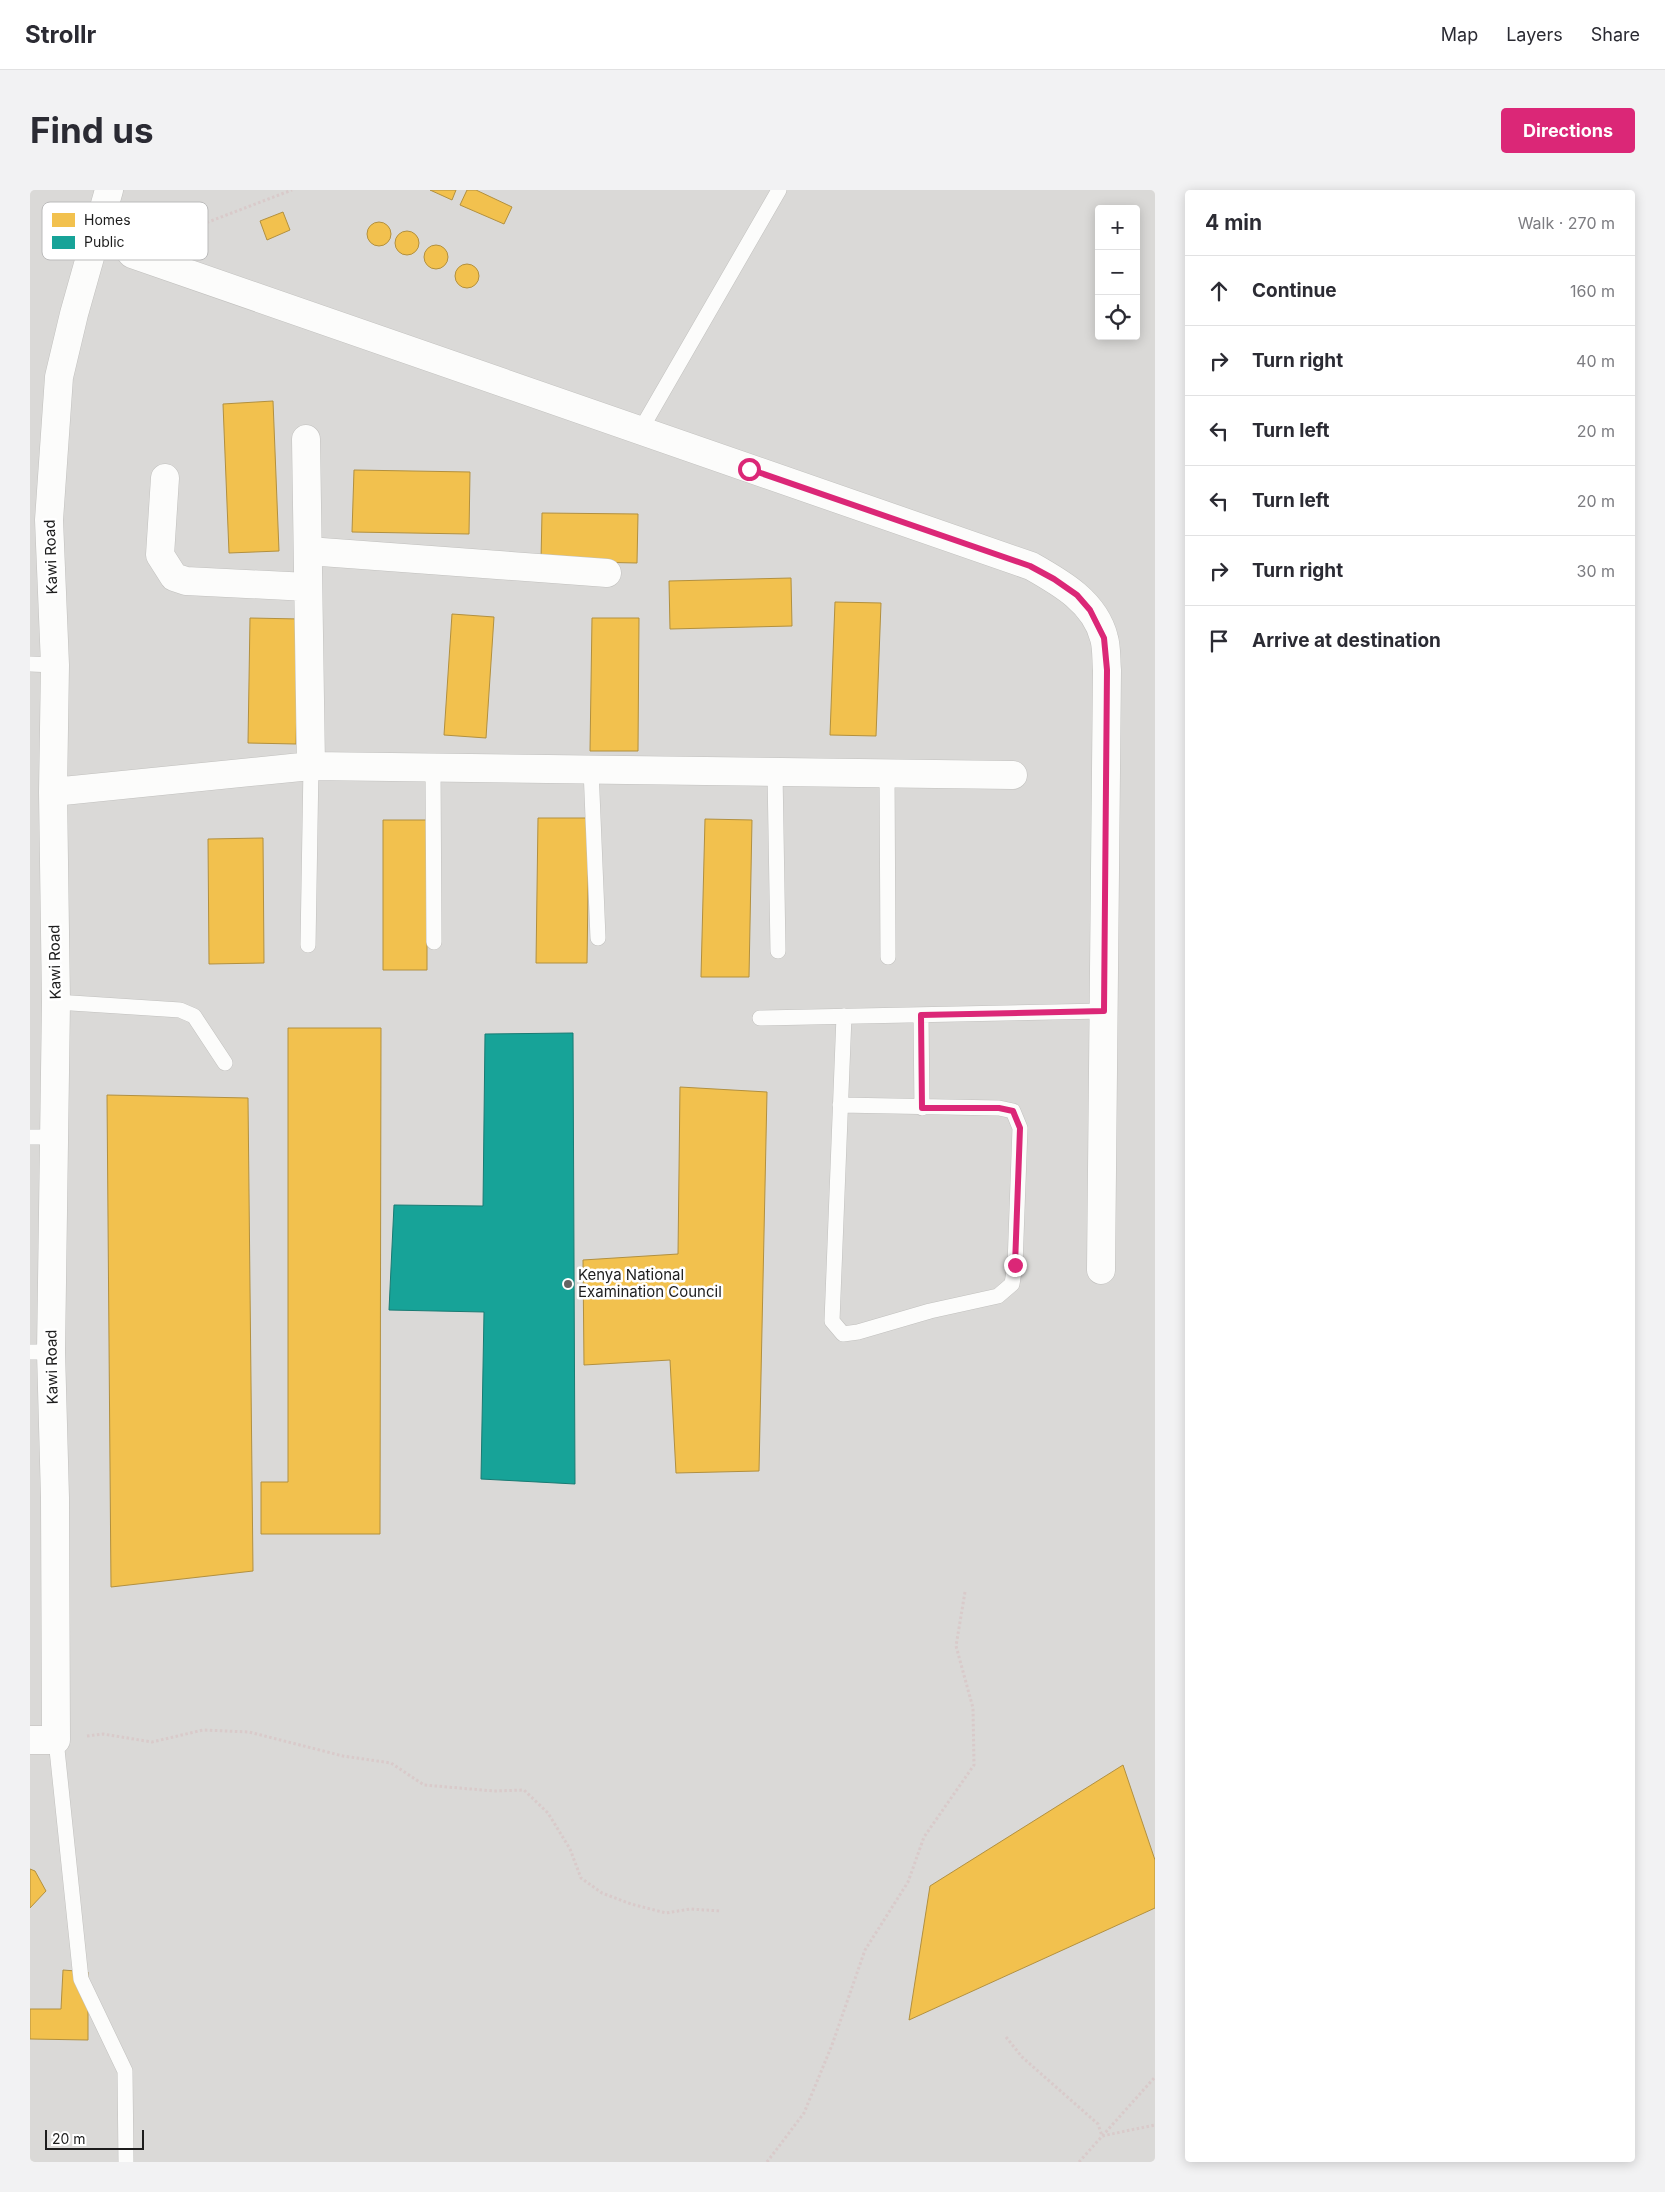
<!DOCTYPE html>
<html lang="en">
<head>
<meta charset="utf-8">
<style>
	body { margin:0; font-family:Inter,sans-serif; background:#f2f2f3; color:#2b2b33 }
	.controls { position:absolute; right:15px; top:15px; display:grid; overflow:hidden; border-radius:5px; box-shadow:0 2px 12px #0003 }
	.controls button { width:45px; height:45px; display:grid; place-items:center; padding:0; border:0; border-bottom:1px solid #e1e1e2; background:#fff; color:#2b2b33; font:25px sans-serif }
	.scale { position:absolute; left:15px; bottom:12px; width:99px; box-sizing:border-box; padding-left:5px; border:2px solid #1d1d1d; border-top:0; font-size:14px; line-height:18px; white-space:nowrap; color:#1d1d1d; -webkit-text-stroke:4px #fff; paint-order:stroke }
	.stop { position:absolute; width:15px; height:15px; margin:-11px; border:4px solid #db2777; border-radius:50%; background:#fff }
	.stop.end { background:#db2777; border-color:#fff; box-shadow:0 1px 5px #0008 }
	.list { margin:0; padding:0; list-style:none }
	h2 { display:flex; justify-content:space-between; align-items:center; height:65px; margin:0; padding:0 20px; font-size:21px }
	h2 small { font-size:16px; font-weight:400; color:#7c7c81 }
	.list li { display:grid; grid-template-columns:32px 1fr auto; gap:15px; align-items:center; box-sizing:border-box; height:70px; padding:0 20px; border-top:1px solid #e1e1e2 }
	.list b { display:block; font-size:19px; white-space:nowrap }
	.list em { font-size:16px; font-style:normal; color:#7c7c81 }
	.icon { flex:none; width:28px; height:28px; fill:none; stroke:currentColor; stroke-width:2; stroke-linecap:round; stroke-linejoin:round }
	.map { position:relative; flex:none; width:1125px; height:1972px; overflow:hidden; border-radius:5px }
	header { display:flex; align-items:center; gap:30px; box-sizing:border-box; height:70px; padding:0 25px; background:#fff; border-bottom:1px solid #e1e1e2 }
	header strong { font-size:24px }
	nav { display:flex; gap:28px; margin-inline-start:auto; font-size:18px }
	.intro { display:flex; align-items:center; justify-content:space-between; box-sizing:border-box; height:120px; padding:0 30px }
	h1 { margin:0; font-size:35px }
	.button { padding:12px 22px; border-radius:5px; background:#db2777; color:#fff; font-size:18px; font-weight:700 }
	main { display:flex; gap:30px; padding:0 30px }
	aside { flex:1; background:#fff; border-radius:5px; box-shadow:0 2px 12px #0003 }
	.map>svg:first-child { display:block }
	.residential { fill:#dad9d7; fill-rule:evenodd }
	.homes { fill:#f2c14e; stroke:#b2903f }
	.public { fill:#17a398; stroke:#197b73 }
	.lines { fill:none; stroke-linecap:round; stroke-linejoin:round }
	.lane-casing { stroke:#c1c0be; stroke-width:16 }
	.street-casing { stroke:#c1c0be; stroke-width:29 }
	.path { stroke:#d9caca; stroke-width:3; stroke-dasharray:2.5 2.5; stroke-linecap:butt }
	.lane { stroke:#fcfcfb; stroke-width:15 }
	.street { stroke:#fcfcfb; stroke-width:28 }
	.route { stroke:#db2777; stroke-width:6 }
	.poi-dot { fill:#656463; stroke:#fff; stroke-width:2 }
	.labels { text-anchor:middle; stroke-width:5; stroke-linejoin:round; paint-order:stroke }
	.street-label { font-size:15px; fill:#1d1d1d; stroke:#fff }
	.poi-label { font-size:15px; fill:#1d1d1d; stroke:#fff; text-anchor:start }
	.key { fill:#fff; stroke:#bbb; stroke-width:1 }
	.key-label { font-size:14px; fill:#1d1d1d }
</style>
</head>
<body>
<header>
<strong>Strollr</strong>
<nav><a>Map</a><a>Layers</a><a>Share</a></nav>
</header>
<div class="intro"><h1>Find us</h1><a class="button">Directions</a></div>
<main>
<div class="map">
<svg width="1125" height="1972" viewBox="0 0 1125 1972">
	<rect width="100%" height="100%" fill="#ebe9e6"/>
	<path class="residential" d="M0,0H1125V1972H0ZM1069,19H1106V146H1069Z"/>
	<path class="homes" d="M400,0H426L422,10Z
		M437,0H446L482,17L474,34L430,15Z
		M253,22L260,40L237,50L230,31Z
		M337 44a12 12 0 1 1 24 0a12 12 0 1 1-24 0Z
		M365 53a12 12 0 1 1 24 0a12 12 0 1 1-24 0Z
		M394 67a12 12 0 1 1 24 0a12 12 0 1 1-24 0Z
		M425 86a12 12 0 1 1 24 0a12 12 0 1 1-24 0Z
		M243,211L249,361L199,363L193,214Z
		M324,280L440,282L439,344L322,342Z
		M512,323L608,324L607,373L511,371Z
		M761,388L762,436L640,439L639,391Z
		M805,412L851,413L846,546L800,545Z
		M422,424L464,427L456,548L414,545Z
		M220,428L269,429L266,554L218,553Z
		M562,428H609L608,561H560Z
		M508,628H559L557,773H506Z
		M675,629L722,630L719,787H671Z
		M353,630H397V780H353Z
		M233,648L234,773L179,774L178,649Z
		M258,838H351L350,1344H231V1292H258Z
		M650,897L737,902L729,1281L646,1283L640,1170L554,1175L553,1070L648,1064Z
		M77,905L218,908L223,1381L81,1397Z
		M1093,1575L1125,1670V1718L879,1830L900,1696Z
		M0,1679L5,1681L16,1701L0,1718Z
		M33,1780L58,1782V1850L0,1849V1819H31Z"/>
	<path class="public" d="M543,843L545,1294L451,1289L454,1122L359,1120L364,1015L453,1016L455,844Z"/>
	<g class="lines">
		<g class="lane-casing">
			<path id="lane" d="M610,241L749,0
				M0,474L25,475
				M403,578L404,752
				M561,579L568,748
				M745,582L748,761
				M857,583L858,767
				M278,755L281,576
				M26,812L150,820L164,826L195,873
				M891,825L892,918
				M730,828L1074,821
				M810,915L969,918L983,921L990,938L985,1075L982,1094L968,1106L900,1121L828,1142L813,1144L802,1131L814,826
				M0,947H24
				M0,1162H21
				M26,1550L51,1789L95,1881L96,1972"/>
		</g>
		<g class="street-casing">
			<path id="street" d="M71,24L102,64L1001,376C1031,393 1065,412 1074,448C1077,458 1076,470 1077,480L1071,1080
				M276,249L281,576
				M135,288L130,365L144,387L156,391L278,397
				M278,361L577,383
				M23,602L281,576L983,585
				M0,1550H26L25,1308L21,1162L26,812L23,602L25,475L19,330L29,187L44,124L79,0"/>
		</g>
		<path class="path" d="M144,45L262,0
			M57,1546L73,1544L122,1552L173,1540L219,1542L313,1566L361,1573L394,1595L464,1601L494,1600L518,1623L540,1659L551,1688L572,1703L601,1714L636,1723L660,1719L691,1721
			M976,1847L992,1867L1068,1934L1072,1946L1125,1935
			M737,1972L774,1923L802,1855L835,1760L878,1692L894,1647L944,1575L943,1518L926,1456L935,1402
			M1049,1972L1125,1887"/>
		<use href="#lane" class="lane"/>
		<use href="#street" class="street"/>
	</g>
	<g class="lines">
		<path class="route" d="M719,279L1000,376L1024,389L1047,405L1060,420L1074,448L1077,480L1074,821L891,825L892,918H969L983,921L990,938L985,1075"/>
	</g>
	<circle class="poi-dot" cx="538" cy="1094" r="5"/>
	<g class="labels">
		<g class="street-label">
			<text transform="translate(21 367) rotate(-92)" y="5">Kawi Road</text>
			<text transform="translate(25 772) rotate(-91)" y="5">Kawi Road</text>
			<text transform="translate(22 1177) rotate(-91)" y="5">Kawi Road</text>
		</g>
		<g class="poi-label">
			<text x="548" y="1090">Kenya National<tspan x="548" dy="17">Examination Council</tspan></text>
		</g>
	</g>
	<rect x="12" y="12" width="166" height="58" rx="8" class="key"/>
	<rect x="22" y="23" width="23" height="14" fill="#f2c14e"/>
	<rect x="22" y="46" width="23" height="13" fill="#17a398"/>
	<g class="key-label">
		<text x="54" y="35">Homes</text>
		<text x="54" y="57">Public</text>
	</g>
</svg>
<div class="controls">
<button>+</button>
<button>−</button>
<button><svg class="icon" aria-label="locate" viewBox="0 0 24 24"><circle cx="12" cy="12" r="6"/><path d="M12 2v4M12 18v4M2 12h4M18 12h4"/></svg></button>
</div>
<div class="scale">20 m</div>
<div class="stop" style="left:719px;top:279px"></div>
<div class="stop end" style="left:985px;top:1075px"></div>
</div>
<aside>
<h2>4 min<small>Walk · 270 m</small></h2>
<ul class="list">
<li><svg class="icon" aria-label="ahead" viewBox="0 0 24 24"><path d="M12 20V5M6 11l6-6 6 6"/></svg><div><b>Continue</b></div><em>160 m</em></li>
<li><svg class="icon" aria-label="right" viewBox="0 0 24 24"><path d="M7 20v-9h11M14 6l5 5-5 5"/></svg><div><b>Turn right</b></div><em>40 m</em></li>
<li><svg class="icon" aria-label="left" viewBox="0 0 24 24"><path d="M17 20v-9H6M10 6l-5 5 5 5"/></svg><div><b>Turn left</b></div><em>20 m</em></li>
<li><svg class="icon" aria-label="left" viewBox="0 0 24 24"><path d="M17 20v-9H6M10 6l-5 5 5 5"/></svg><div><b>Turn left</b></div><em>20 m</em></li>
<li><svg class="icon" aria-label="right" viewBox="0 0 24 24"><path d="M7 20v-9h11M14 6l5 5-5 5"/></svg><div><b>Turn right</b></div><em>30 m</em></li>
<li><svg class="icon" aria-label="arrive" viewBox="0 0 24 24"><path d="M6 21V4h12l-3 4 3 4H6"/></svg><div><b>Arrive at destination</b></div></li>
</ul>
</aside>
</main>
</body>
</html>
